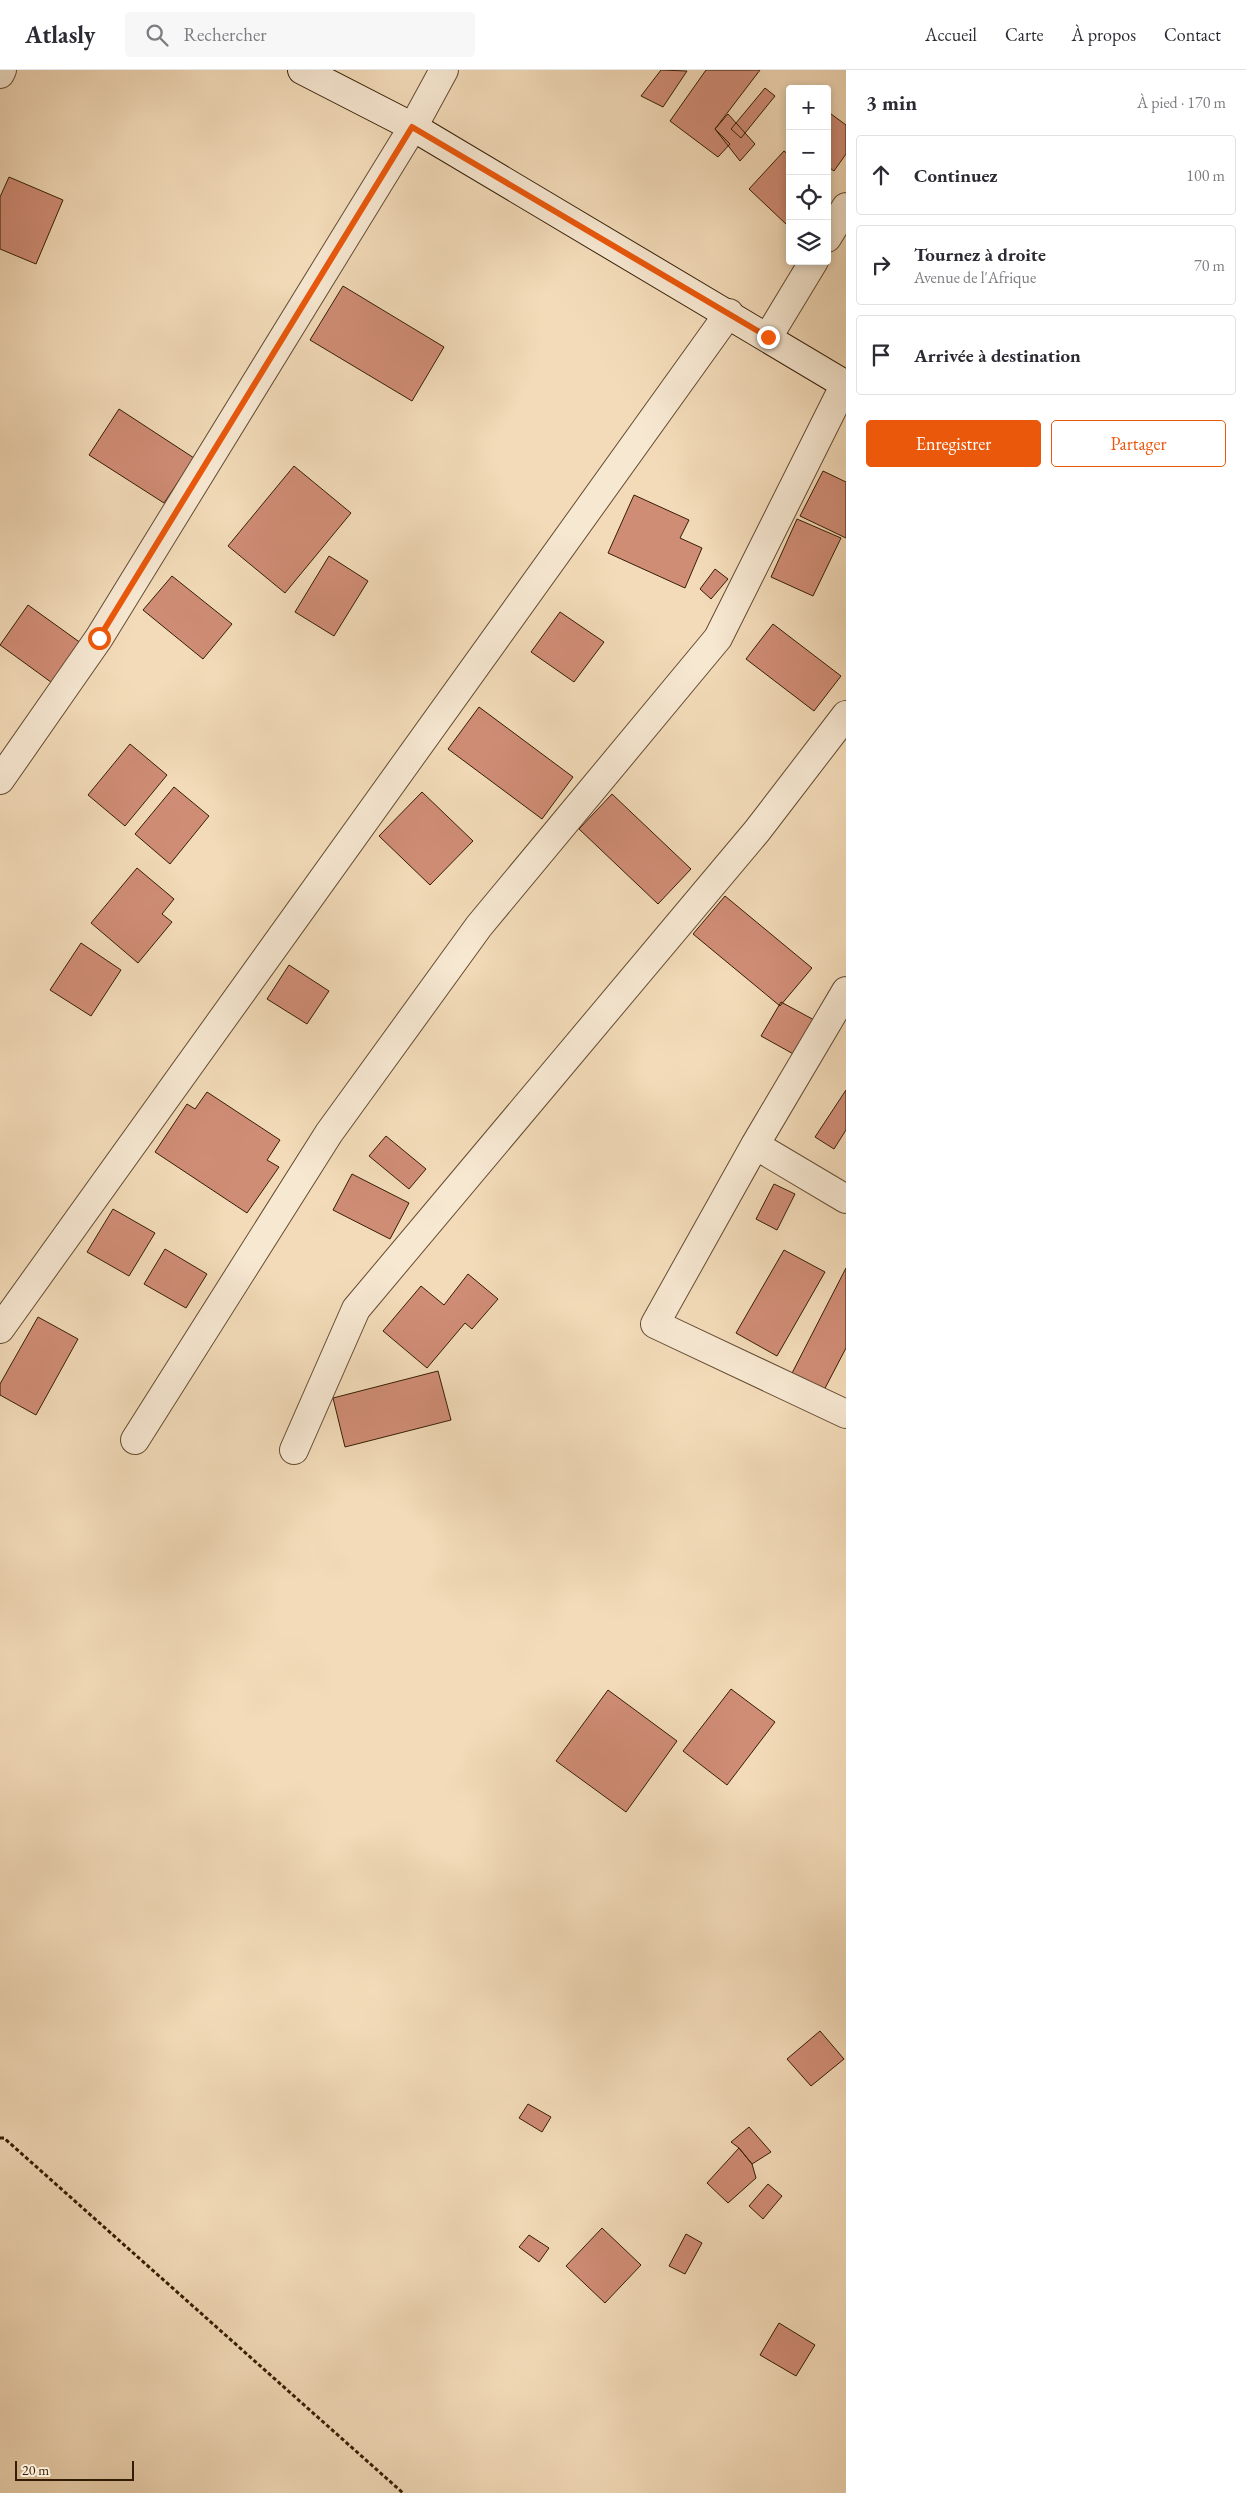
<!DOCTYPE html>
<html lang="fr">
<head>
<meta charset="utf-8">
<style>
	body { margin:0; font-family:"EB Garamond",serif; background:#f7f7f7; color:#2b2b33 }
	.controls { position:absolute; right:15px; top:15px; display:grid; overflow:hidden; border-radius:5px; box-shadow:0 2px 8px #0003 }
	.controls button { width:45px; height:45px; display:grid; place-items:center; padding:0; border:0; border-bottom:1px solid #e1e1e2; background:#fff; color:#2b2b33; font:25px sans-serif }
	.scale { position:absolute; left:15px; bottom:12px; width:119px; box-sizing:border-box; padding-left:5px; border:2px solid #351d04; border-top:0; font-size:14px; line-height:18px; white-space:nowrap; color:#351d04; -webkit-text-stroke:4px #f7e8d2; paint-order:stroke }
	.stop { position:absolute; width:15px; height:15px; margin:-11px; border:4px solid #ea580c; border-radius:50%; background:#fff }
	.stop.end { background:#ea580c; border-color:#fff; box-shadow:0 1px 5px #0008 }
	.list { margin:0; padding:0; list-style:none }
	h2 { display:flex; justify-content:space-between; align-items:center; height:65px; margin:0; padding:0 20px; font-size:21px }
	h2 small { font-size:16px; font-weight:400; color:#7c7c81 }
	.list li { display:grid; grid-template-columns:32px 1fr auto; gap:15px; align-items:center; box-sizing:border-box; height:80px; margin:0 10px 10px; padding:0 10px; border:1px solid #e1e1e2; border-radius:5px }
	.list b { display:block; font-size:19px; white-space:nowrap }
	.list p { margin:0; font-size:16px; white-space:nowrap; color:#7c7c81 }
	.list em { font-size:16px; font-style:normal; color:#7c7c81 }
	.actions { display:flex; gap:10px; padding:15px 20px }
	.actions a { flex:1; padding:11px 0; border:1px solid #ea580c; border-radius:5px; text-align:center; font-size:18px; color:#ea580c }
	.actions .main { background:#ea580c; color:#fff }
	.icon { flex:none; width:28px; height:28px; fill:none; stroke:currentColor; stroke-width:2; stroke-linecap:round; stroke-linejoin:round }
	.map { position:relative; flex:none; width:846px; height:2423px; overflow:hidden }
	header { display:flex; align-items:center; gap:30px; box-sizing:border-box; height:70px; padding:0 25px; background:#fff; border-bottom:1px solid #e1e1e2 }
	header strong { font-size:24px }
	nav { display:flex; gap:28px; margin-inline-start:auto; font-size:18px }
	.search { width:350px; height:45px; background:#f7f7f7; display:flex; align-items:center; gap:12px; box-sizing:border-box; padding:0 18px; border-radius:5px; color:#7c7c81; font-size:19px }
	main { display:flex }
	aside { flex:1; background:#fff }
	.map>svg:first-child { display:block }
	.building { fill:#d08d76; stroke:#351d04 }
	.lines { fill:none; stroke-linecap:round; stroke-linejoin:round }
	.minor-casing { stroke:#644c31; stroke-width:30 }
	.secondary-casing { stroke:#351d04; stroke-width:30 }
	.path { stroke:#351d04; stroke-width:3; stroke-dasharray:4 2.5; stroke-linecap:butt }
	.minor { stroke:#f7e8d2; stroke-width:28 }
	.secondary { stroke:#f7e8d2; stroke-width:28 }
	.route { stroke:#ea580c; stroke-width:6 }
</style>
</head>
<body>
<header>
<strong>Atlasly</strong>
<div class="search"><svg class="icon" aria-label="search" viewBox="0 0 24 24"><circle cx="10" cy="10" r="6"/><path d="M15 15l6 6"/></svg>Rechercher</div>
<nav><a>Accueil</a><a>Carte</a><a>À propos</a><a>Contact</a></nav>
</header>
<main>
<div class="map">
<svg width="846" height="2423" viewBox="0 0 846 2423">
	<rect width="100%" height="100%" fill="#f3dbb9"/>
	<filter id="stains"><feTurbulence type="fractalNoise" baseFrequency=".004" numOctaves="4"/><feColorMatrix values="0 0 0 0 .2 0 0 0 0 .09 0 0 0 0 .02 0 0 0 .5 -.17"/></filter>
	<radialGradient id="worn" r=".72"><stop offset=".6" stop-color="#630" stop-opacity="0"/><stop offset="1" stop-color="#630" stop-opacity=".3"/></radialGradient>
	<path class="building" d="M661,0L687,1L663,37L641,26Z
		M706,0H760L715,59L730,74L718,87L670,51Z
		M765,18L775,26L741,68L731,59Z
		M827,41L846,55V84L834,101L827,96Z
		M728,44L755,74L740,91L715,59Z
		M784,81L790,86V152L787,155L749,119Z
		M9,107L63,130L36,194L0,179V127Z
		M343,216L444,277L412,331L310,270Z
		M119,339L194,388L164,433L89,385Z
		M294,396L351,443L285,523L228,476Z
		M823,401L846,412V468L800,446Z
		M634,425L689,450L680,468L702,478L685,518L608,483Z
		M797,449L841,468L813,526L771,507Z
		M329,486L368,511L334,566L295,542Z
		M715,499L728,509L711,529L700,519Z
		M172,506L232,554L203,589L143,540Z
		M28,535L85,576L55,615L0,575Z
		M560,542L604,572L574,612L531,582Z
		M773,554L841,606L814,641L746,589Z
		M479,637L573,707L542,749L448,679Z
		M130,674L167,705L125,756L88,725Z
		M174,717L209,746L170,794L135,764Z
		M422,722L473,771L430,815L379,766Z
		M612,724L691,799L658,834L579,759Z
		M137,798L174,829L162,844L172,852L138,893L91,853Z
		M725,826L812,898L780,936L693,864Z
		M81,873L121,900L91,946L50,920Z
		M289,895L329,921L307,954L267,929Z
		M781,932L816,951L797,986L761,966Z
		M846,1020V1060L834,1079L815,1067Z
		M207,1022L280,1070L267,1090L279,1097L247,1143L155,1082L187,1034L195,1039Z
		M386,1066L426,1099L409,1119L369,1086Z
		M352,1104L409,1133L390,1169L333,1140Z
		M774,1114L795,1124L777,1160L756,1149Z
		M113,1139L155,1163L129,1206L87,1182Z
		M165,1179L207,1204L186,1238L144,1214Z
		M784,1180L825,1202L777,1286L736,1263Z
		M846,1198V1278L822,1324L790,1307Z
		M468,1204L498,1229L472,1259L465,1253L427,1298L383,1261L421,1216L444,1235Z
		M38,1247L78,1269L36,1345L0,1325V1314Z
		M438,1301L451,1350L345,1377L333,1328Z
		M731,1619L775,1652L727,1715L683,1681Z
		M608,1620L677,1671L626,1742L556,1691Z
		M820,1961L844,1989L811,2016L787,1989Z
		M528,2034L551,2047L542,2062L519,2048Z
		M749,2057L771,2082L752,2094L739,2078L731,2072Z
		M739,2078L752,2094L756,2108L728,2133L707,2113Z
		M768,2114L782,2126L763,2149L749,2136Z
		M602,2158L641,2195L605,2233L566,2196Z
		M686,2164L702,2173L685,2204L669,2196Z
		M529,2165L549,2178L539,2192L519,2177Z
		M779,2253L815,2275L796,2306L760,2285Z"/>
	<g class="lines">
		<g class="minor-casing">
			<path id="minor" d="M0,4L2,0
				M827,168L846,137
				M768,267L814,191
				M0,710L99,568L413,57L444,0
				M846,921L755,1075L655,1254L846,1344
				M755,1075L846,1129
				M0,1259L729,243
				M135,1370L329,1063L479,856L718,568L845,314
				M294,1380L356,1239L757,761L846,645"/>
		</g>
		<g class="secondary-casing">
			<path id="secondary" d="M302,0L413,57L846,315"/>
		</g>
		<path class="path" d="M0,2068H4L403,2423"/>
		<use href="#minor" class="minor"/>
		<use href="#secondary" class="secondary"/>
	</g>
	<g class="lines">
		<path class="route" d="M99,568L412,57L768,267"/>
	</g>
	<rect width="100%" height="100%" filter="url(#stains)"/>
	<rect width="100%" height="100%" fill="url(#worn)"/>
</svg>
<div class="controls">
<button>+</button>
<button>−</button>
<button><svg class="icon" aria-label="locate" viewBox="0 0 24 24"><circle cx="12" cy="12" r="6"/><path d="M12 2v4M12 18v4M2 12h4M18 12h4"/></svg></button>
<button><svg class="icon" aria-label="layers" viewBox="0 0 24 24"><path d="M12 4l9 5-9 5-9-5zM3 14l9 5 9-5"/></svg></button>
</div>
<div class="scale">20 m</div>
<div class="stop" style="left:99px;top:568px"></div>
<div class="stop end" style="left:768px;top:267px"></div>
</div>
<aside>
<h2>3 min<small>À pied · 170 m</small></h2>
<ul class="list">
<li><svg class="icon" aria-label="ahead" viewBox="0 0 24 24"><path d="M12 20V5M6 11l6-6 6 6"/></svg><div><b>Continuez</b></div><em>100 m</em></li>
<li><svg class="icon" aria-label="right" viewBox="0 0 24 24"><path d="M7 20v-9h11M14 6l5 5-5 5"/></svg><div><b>Tournez à droite</b><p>Avenue de l'Afrique</p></div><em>70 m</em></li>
<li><svg class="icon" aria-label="arrive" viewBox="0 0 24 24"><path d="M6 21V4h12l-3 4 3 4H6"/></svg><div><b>Arrivée à destination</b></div></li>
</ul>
<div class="actions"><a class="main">Enregistrer</a><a>Partager</a></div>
</aside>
</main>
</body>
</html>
